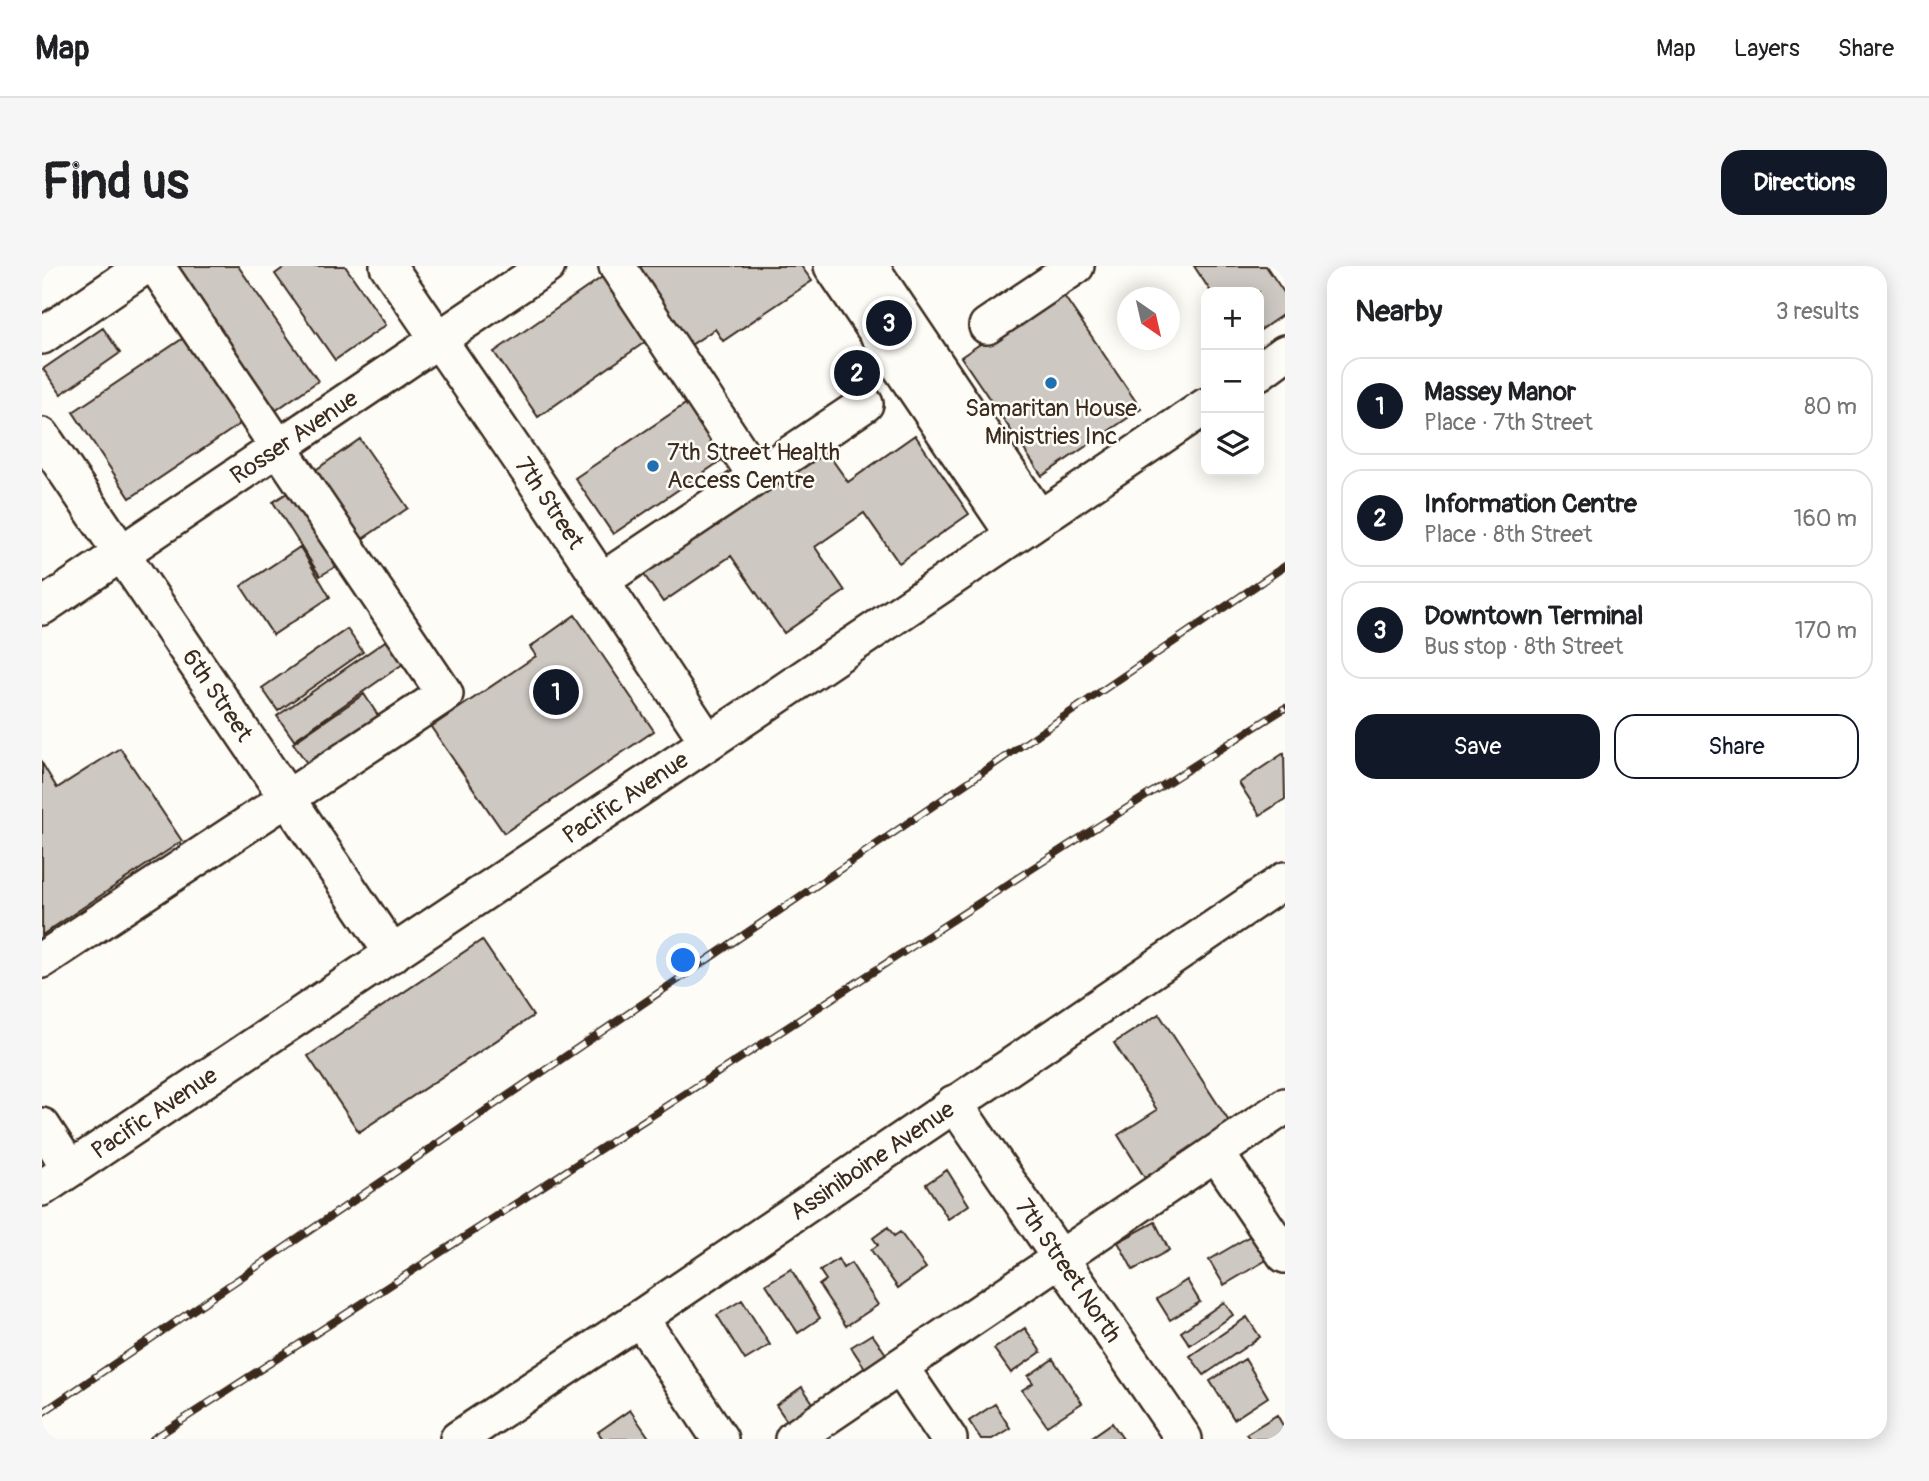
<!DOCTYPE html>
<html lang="en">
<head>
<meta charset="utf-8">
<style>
	body { margin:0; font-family:Pangolin,sans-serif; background:#f6f6f6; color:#202124 }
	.controls { position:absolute; right:21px; top:21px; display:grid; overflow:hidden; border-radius:14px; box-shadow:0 4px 18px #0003 }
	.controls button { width:63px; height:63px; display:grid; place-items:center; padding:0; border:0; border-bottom:2px solid #e0e0e0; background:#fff; color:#202124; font:35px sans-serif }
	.compass { position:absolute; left:1075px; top:21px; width:63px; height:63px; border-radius:50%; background:#fff; box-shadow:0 4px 18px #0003; rotate:146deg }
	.you { position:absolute; left:642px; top:695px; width:24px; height:24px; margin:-18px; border:5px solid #fff; border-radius:50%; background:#1a73e8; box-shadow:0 0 0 10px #1a73e833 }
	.badge { display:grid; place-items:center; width:46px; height:46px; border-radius:50%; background:#111827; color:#fff; font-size:23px; font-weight:700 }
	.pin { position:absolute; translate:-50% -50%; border:4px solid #fff; box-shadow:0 2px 7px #0006 }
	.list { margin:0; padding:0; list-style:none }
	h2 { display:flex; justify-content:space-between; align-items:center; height:91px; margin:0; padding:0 28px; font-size:30px }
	h2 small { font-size:23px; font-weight:400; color:#757577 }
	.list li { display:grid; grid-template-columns:46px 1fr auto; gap:21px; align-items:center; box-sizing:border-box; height:98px; margin:0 14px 14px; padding:0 14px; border:2px solid #e0e0e0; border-radius:21px }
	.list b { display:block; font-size:26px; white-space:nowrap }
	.list p { margin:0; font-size:23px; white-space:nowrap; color:#757577 }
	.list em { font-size:23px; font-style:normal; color:#757577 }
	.actions { display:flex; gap:14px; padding:21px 28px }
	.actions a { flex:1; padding:16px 0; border:2px solid #111827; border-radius:21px; text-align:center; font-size:24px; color:#111827 }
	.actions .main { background:#111827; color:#fff }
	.icon { flex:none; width:38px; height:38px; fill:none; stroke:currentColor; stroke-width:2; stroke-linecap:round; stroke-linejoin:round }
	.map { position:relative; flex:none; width:1243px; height:1173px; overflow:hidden; border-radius:21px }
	header { display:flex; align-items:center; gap:42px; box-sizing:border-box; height:98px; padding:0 35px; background:#fff; border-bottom:2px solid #e0e0e0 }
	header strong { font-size:33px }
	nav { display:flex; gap:38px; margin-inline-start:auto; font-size:24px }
	.intro { display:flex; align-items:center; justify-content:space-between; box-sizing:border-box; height:168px; padding:0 42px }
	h1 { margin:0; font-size:49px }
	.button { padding:18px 32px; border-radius:21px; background:#111827; color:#fff; font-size:24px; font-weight:700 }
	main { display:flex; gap:42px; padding:0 42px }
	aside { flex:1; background:#fff; border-radius:21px; box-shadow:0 4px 18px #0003 }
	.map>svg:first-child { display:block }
	.building { fill:#cdc8c2; stroke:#3b2a1e; stroke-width:2 }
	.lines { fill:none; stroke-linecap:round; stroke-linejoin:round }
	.minor-casing { stroke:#3b2a1e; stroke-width:40 }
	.minor { stroke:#fdfcf7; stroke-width:35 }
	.rail-casing { stroke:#3b2a1e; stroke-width:8 }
	.rail { stroke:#fdfcf7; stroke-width:5; stroke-dasharray:16; stroke-linecap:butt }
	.poi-dot { fill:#1f6fb2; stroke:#fdfcf7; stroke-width:2.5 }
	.labels { text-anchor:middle; stroke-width:5; stroke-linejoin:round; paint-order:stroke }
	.poi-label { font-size:24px; fill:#3b2a1e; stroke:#fdfcf7 }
	.street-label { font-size:24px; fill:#3b2a1e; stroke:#fdfcf7 }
</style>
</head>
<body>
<header>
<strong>Map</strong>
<nav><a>Map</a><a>Layers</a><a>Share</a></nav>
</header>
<div class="intro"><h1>Find us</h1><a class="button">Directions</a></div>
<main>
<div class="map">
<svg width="1243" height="1173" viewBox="0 0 1243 1173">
	<rect width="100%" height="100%" fill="#fdfcf7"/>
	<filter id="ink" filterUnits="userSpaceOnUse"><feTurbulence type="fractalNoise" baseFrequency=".0143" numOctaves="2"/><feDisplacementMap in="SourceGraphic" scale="14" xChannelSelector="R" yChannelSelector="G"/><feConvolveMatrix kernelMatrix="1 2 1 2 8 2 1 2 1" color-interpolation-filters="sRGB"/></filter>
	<g filter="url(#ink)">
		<path class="building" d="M129,0H196L276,115L230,147Z
			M244,0H303L344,59L293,94L233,8Z
			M588,0H759L770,15L681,75L673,63L643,83Z
			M1152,0H1224L1243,28V47L1217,65V26H1169Z
			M569,5L613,69L496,151L452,86Z
			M1018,24L1099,143L1000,210L919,91Z
			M61,62L78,87L19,128L1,103Z
			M149,67L207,152L88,232L31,146Z
			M817,85L836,116L813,130L794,99Z
			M651,133L689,188L571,268L533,212Z
			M873,169L927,248L857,297L822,247L773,281L803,325L742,367L689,290L621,336L598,303L779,178L806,216Z
			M318,173L366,242L313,278L265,210Z
			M256,220L303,295L278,310L231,236Z
			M258,281L288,331L231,369L199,320Z
			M533,349L612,465L462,567L389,461L494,390L488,381Z
			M305,363L321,386L236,445L220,422Z
			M352,369L368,393L252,474L235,450Z
			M322,428L339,454L269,503L251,477Z
			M78,482L140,575L0,669V497L15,522Z
			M1242,487L1243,533L1218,549L1197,517Z
			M440,674L491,750L317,866L266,790Z
			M1117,748L1188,857L1103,912L1076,869L1115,844L1072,777Z
			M905,904L927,939L906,953L884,918Z
			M1113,956L1127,984L1091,1004L1076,976Z
			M846,961L852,970L858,966L884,1002L856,1022L829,984L836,979L831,972Z
			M1213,967L1228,992L1182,1019L1167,994Z
			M796,993L801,1002L809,997L836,1039L804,1060L777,1019L784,1014L778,1005Z
			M749,1003L778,1052L756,1067L724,1018Z
			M1145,1014L1158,1036L1128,1054L1115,1033Z
			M700,1034L728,1079L703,1094L675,1049Z
			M1182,1036L1191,1049L1148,1079L1139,1066Z
			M1205,1051L1218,1071L1162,1109L1148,1090Z
			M983,1062L999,1086L969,1107L952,1083Z
			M830,1068L846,1091L825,1105L809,1081Z
			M1011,1093L1040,1137L1005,1160L980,1124L991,1117L986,1110Z
			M1203,1093L1226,1131L1192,1153L1168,1115Z
			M760,1121L771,1137L745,1155L734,1139Z
			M953,1138L968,1162L950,1173H939L927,1155Z
			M588,1144L608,1173H561L556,1166Z
			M1235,1149L1243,1163V1173H1208L1204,1168Z
			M1070,1157L1081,1173H1047Z"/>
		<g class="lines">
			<g class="minor-casing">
				<g id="minor">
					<path id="s1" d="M346,0L486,204L666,476"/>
					<path d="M575,0L714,210"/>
					<path d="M790,0L972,269"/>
					<path d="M828,0L997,252"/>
					<path d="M945,60L1034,0"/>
					<path d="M0,70L103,0"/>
					<path d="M1217,106L1243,87"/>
					<path id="s2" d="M0,170L351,688"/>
					<path d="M559,315L823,138"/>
					<path id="s3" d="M0,341L505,0"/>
					<path d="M0,694L403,428L114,0"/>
					<path id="s4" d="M912,837L1142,1173"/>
					<path d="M0,860L28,903"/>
					<path d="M1174,887L1243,989"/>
					<path id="s5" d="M0,922L735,430L1164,140"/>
					<path d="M598,1052L678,1173"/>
					<path d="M858,1101L907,1173"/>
					<path id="s6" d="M416,1173L598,1052L1243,614"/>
					<path d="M751,1173L1243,840"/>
				</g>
			</g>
			<use href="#minor" class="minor"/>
			<g class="rail-casing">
				<path id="rail" d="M0,1147L1243,300
					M111,1173L1025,580L1243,442"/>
			</g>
			<use href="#rail" class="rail"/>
		</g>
	</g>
	<g class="poi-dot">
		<circle cx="1009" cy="117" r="7"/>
		<circle cx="611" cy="200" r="7"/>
	</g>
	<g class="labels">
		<g class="poi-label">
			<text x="1009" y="150">Samaritan House<tspan x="1009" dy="28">Ministries Inc</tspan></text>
			<text x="625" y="194" text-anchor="start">7th Street Health<tspan x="625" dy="28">Access Centre</tspan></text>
		</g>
		<g class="street-label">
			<text dy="8" stroke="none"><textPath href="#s3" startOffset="304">Rosser Avenue</textPath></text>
			<text dy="8" stroke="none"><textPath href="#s1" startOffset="287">7th Street</textPath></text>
			<text dy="8" stroke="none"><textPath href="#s2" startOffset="313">6th Street</textPath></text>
			<text dy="8" stroke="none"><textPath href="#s5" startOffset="702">Pacific Avenue</textPath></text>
			<text dy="8" stroke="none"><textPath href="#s5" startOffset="135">Pacific Avenue</textPath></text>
			<text dy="8" stroke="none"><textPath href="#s6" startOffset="499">Assiniboine Avenue</textPath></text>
			<text dy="8" stroke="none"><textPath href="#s4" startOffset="203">7th Street North</textPath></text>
		</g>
	</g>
</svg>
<div class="controls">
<button>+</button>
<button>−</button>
<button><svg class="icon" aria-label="layers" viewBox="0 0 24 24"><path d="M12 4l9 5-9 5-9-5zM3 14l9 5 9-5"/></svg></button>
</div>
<svg class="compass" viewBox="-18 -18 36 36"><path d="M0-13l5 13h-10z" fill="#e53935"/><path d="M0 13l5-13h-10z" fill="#757577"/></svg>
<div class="you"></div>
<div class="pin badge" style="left:514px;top:426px">1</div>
<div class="pin badge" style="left:815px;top:107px">2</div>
<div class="pin badge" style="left:847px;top:57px">3</div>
</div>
<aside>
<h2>Nearby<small>3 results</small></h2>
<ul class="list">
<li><span class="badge">1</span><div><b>Massey Manor</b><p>Place · 7th Street</p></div><em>80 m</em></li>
<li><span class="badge">2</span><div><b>Information Centre</b><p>Place · 8th Street</p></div><em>160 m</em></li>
<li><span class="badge">3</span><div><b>Downtown Terminal</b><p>Bus stop · 8th Street</p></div><em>170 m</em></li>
</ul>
<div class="actions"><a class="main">Save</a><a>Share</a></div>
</aside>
</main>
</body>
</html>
